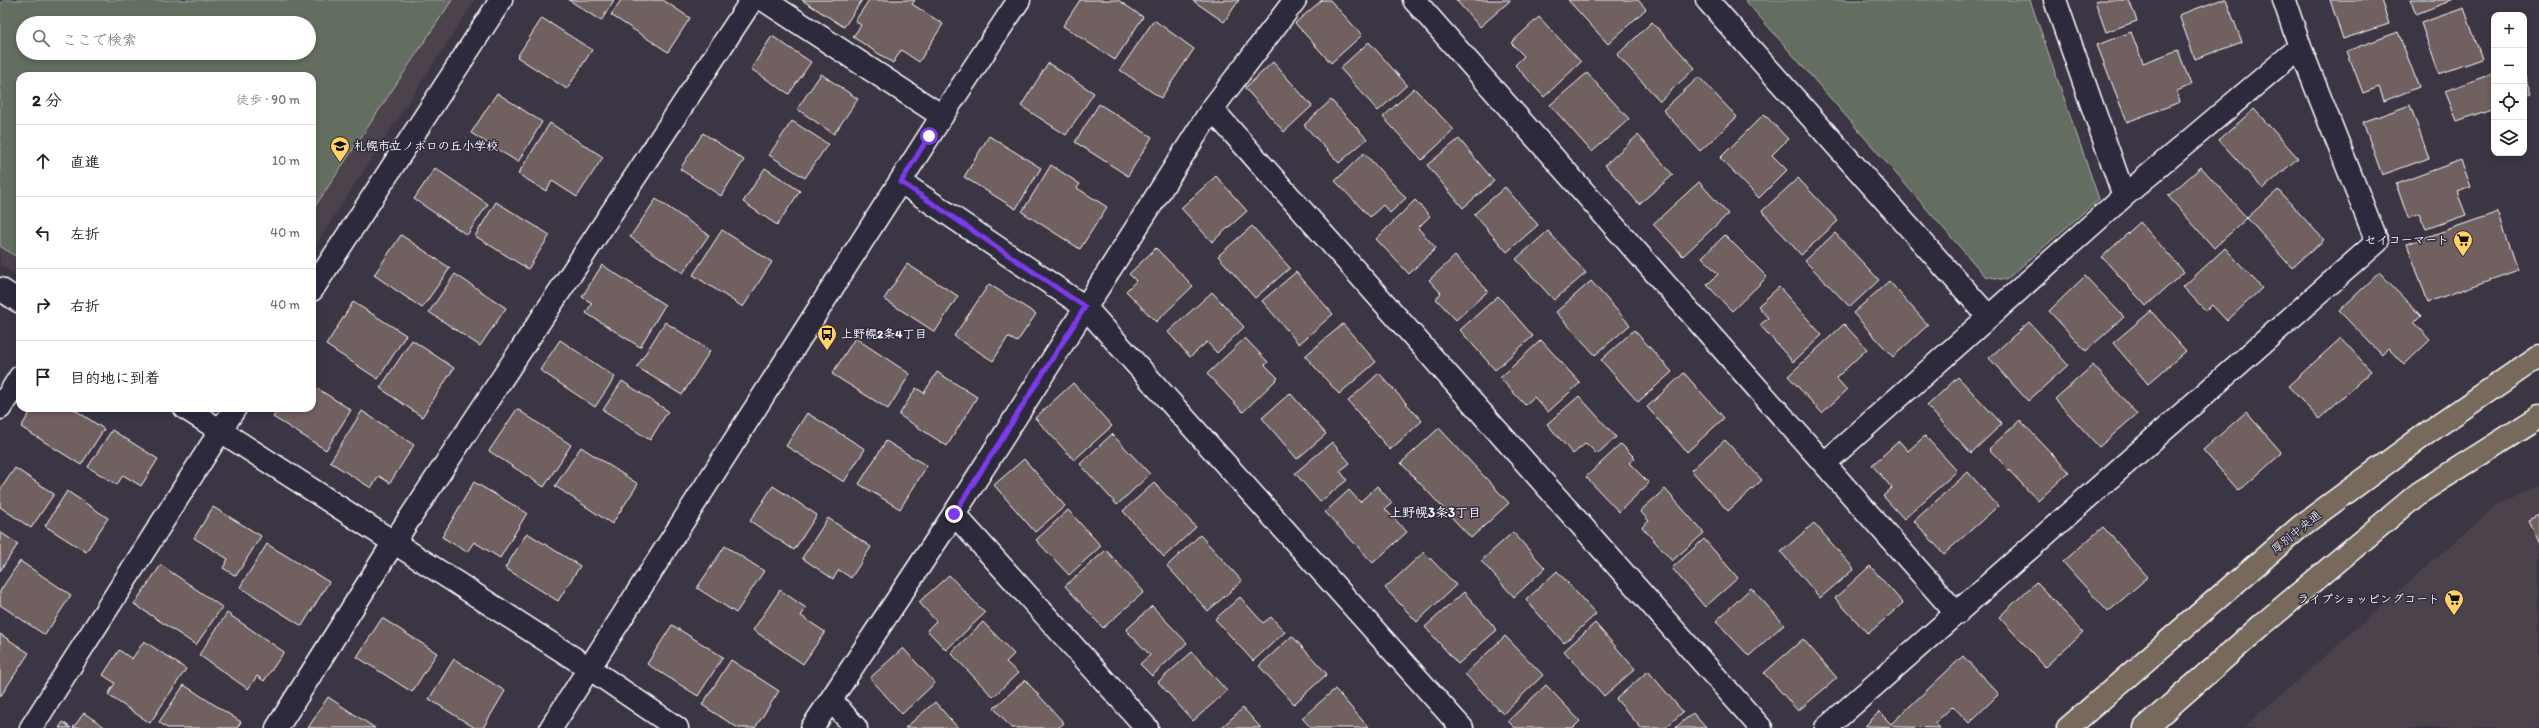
<!DOCTYPE html>
<html lang="ja">
<head>
<meta charset="utf-8">
<style>
	body { margin:0; font-family:Itim,"Klee One",sans-serif; background:#f6f6f6; color:#202124 }
	.controls { position:absolute; right:12px; top:12px; display:grid; overflow:hidden; border-radius:8px; box-shadow:0 2px 6px #0003 }
	.controls button { width:36px; height:36px; display:grid; place-items:center; padding:0; border:0; border-bottom:1px solid #e0e0e0; background:#fff; color:#202124; font:20px sans-serif }
	.stop { position:absolute; width:12px; height:12px; margin:-9px; border:3px solid #7c3aed; border-radius:50%; background:#fff }
	.stop.end { background:#7c3aed; border-color:#fff; box-shadow:0 1px 4px #0008 }
	.list { margin:0; padding:0; list-style:none }
	h2 { display:flex; justify-content:space-between; align-items:center; height:52px; margin:0; padding:0 16px; font-size:17px }
	h2 small { font-size:13px; font-weight:400; color:#757577 }
	.list li { display:grid; grid-template-columns:26px 1fr auto; gap:12px; align-items:center; box-sizing:border-box; height:72px; padding:0 16px; border-top:1px solid #e0e0e0 }
	.list b { display:block; font-size:15px; white-space:nowrap }
	.list em { font-size:13px; font-style:normal; color:#757577 }
	.icon { flex:none; width:22px; height:22px; fill:none; stroke:currentColor; stroke-width:2; stroke-linecap:round; stroke-linejoin:round }
	.map { position:relative; flex:none; width:2539px; height:728px; overflow:hidden }
	.search { position:absolute; background:#fff; box-shadow:0 2px 6px #0003; left:16px; top:16px; width:300px; height:44px; display:flex; align-items:center; gap:10px; box-sizing:border-box; padding:0 14px; border-radius:22px; color:#757577; font-size:15px }
	.panel { position:absolute; background:#fff; box-shadow:0 2px 6px #0003; left:16px; top:72px; width:300px; height:340px; border-radius:12px }
	.map>svg:first-child { display:block }
	.built { fill:#4c424c; fill-rule:evenodd }
	.green { fill:#636d61; stroke:#b1b6b0; fill-rule:evenodd }
	.building { fill:#70615e; stroke:#fff }
	.lines { fill:none; stroke-linecap:round; stroke-linejoin:round }
	.minor-casing { stroke:#fff; stroke-width:25 }
	.major-casing { stroke:#fff; stroke-width:25 }
	.minor { stroke:#2f2a3d; stroke-width:22 }
	.major { stroke:#77695c; stroke-width:22 }
	.route { stroke:#7c3aed; stroke-width:5 }
	.labels { text-anchor:middle; stroke-width:3; stroke-linejoin:round; paint-order:stroke }
	.poi-label { font-size:12px; font-weight:bold; fill:#fff; stroke:#2f2a3d; text-anchor:start }
	.street-label { font-size:12px; fill:#fff; stroke:#2f2a3d }
	.neighbourhood-label { font-size:13px; font-weight:bold; fill:#fff; stroke:#2f2a3d }
</style>
</head>
<body>
<div class="map">
<svg width="2539" height="728" viewBox="0 0 2539 728">
	<rect width="100%" height="100%" fill="#3c3544"/>
	<filter id="ink" filterUnits="userSpaceOnUse"><feTurbulence type="fractalNoise" baseFrequency=".025" numOctaves="2"/><feDisplacementMap in="SourceGraphic" scale="8" xChannelSelector="R" yChannelSelector="G"/><feConvolveMatrix kernelMatrix="1 2 1 2 8 2 1 2 1" color-interpolation-filters="sRGB"/></filter>
	<g filter="url(#ink)">
		<path class="built" d="M0,0H475L312,250V76H20V278L0,265ZM23,23H309V53H23Z
			M2539,485V728H2243L2497,505Z"/>
		<path class="green" d="M4,0H452L312,211V76H20V259L0,246V5ZM23,23H309V53H23Z
			M1745,0H2030L2099,199L2006,280L1985,276Z"/>
		<path class="building" d="M569,0H614L601,21Z
			M621,0H663L690,18L668,52L611,15Z
			M802,0H862L844,27Z
			M869,0H915L912,4L943,24L919,62L901,50L893,63L853,37L861,25L855,21Z
			M1080,0H1118L1143,17L1115,60L1063,26Z
			M1192,0H1239L1224,22Z
			M1322,0H1330L1362,35L1331,63L1295,23Z
			M1456,0H1511L1480,27Z
			M1568,0H1638L1646,9L1608,44Z
			M2098,0H2129L2137,21L2106,32L2095,1Z
			M2220,0H2226L2242,42L2195,59L2179,15Z
			M2330,0H2381L2389,24L2343,39Z
			M2411,0H2453L2416,14Z
			M2464,8L2482,59L2439,74L2421,23Z
			M1539,17L1581,62L1544,97L1515,65L1524,56L1511,43Z
			M542,18L592,50L567,89L517,57Z
			M1154,20L1194,49L1161,98L1120,70Z
			M1652,22L1695,68L1660,101L1617,55Z
			M2131,32L2143,63L2178,50L2191,85L2177,91L2180,102L2127,122L2097,45Z
			M2398,32L2419,87L2384,101L2379,87L2363,93L2347,51Z
			M772,36L811,62L789,94L751,69Z
			M1369,42L1407,85L1378,111L1340,68Z
			M1273,62L1312,106L1284,132L1245,88Z
			M1048,63L1094,93L1066,135L1021,106Z
			M1587,73L1629,119L1592,152L1550,105Z
			M2494,73V108L2457,121L2445,91Z
			M821,74L858,99L834,134L797,109Z
			M2524,74L2531,94L2524,97Z
			M1699,77L1737,117L1700,151L1663,110Z
			M1414,88L1454,130L1422,160L1383,117Z
			M497,93L542,122L518,162L471,133Z
			M1331,100L1367,139L1339,163L1304,125Z
			M1099,104L1152,137L1128,176L1075,142Z
			M2410,105L2429,158L2382,175L2363,122Z
			M2254,109L2298,158L2263,189L2219,140Z
			M1764,114L1788,139L1772,155L1787,170L1759,198L1720,158Z
			M792,121L828,144L805,178L769,155Z
			M550,123L603,157L577,197L552,181L546,191L518,174Z
			M703,133L744,160L721,196L680,169Z
			M1638,135L1673,175L1639,204L1605,165Z
			M989,136L1041,168L1016,209L964,177Z
			M1459,139L1494,181L1463,208L1427,165Z
			M1364,153L1406,198L1390,213L1383,205L1370,217L1335,181Z
			M2461,160L2471,187L2457,192L2466,215L2426,229L2419,213L2408,218L2396,184Z
			M1051,165L1080,184L1077,188L1107,207L1080,249L1022,212Z
			M2201,167L2247,218L2214,248L2168,196Z
			M435,168L488,204L467,235L414,199Z
			M765,168L800,191L777,225L743,202Z
			M1216,176L1247,211L1212,242L1181,208Z
			M1798,178L1838,221L1801,255L1762,211Z
			M1699,182L1728,214L1683,256L1653,224Z
			M1505,187L1538,225L1507,252L1474,214Z
			M2278,190L2324,240L2292,268L2247,218Z
			M656,199L709,235L683,273L630,237Z
			M1415,200L1430,216L1418,228L1436,248L1409,274L1376,239Z
			M496,202L550,235L528,269L475,236Z
			M2498,212L2518,270L2428,302L2407,244Z
			M2140,222L2184,272L2146,306L2102,257Z
			M1252,226L1290,268L1255,298L1218,256Z
			M722,230L772,262L743,307L693,275Z
			M1548,231L1586,273L1554,300L1516,259Z
			M1835,233L1879,280L1850,307L1805,261Z
			M401,235L450,268L422,308L374,275Z
			M1725,235L1767,277L1732,311L1707,285L1718,274L1702,257Z
			M1156,248L1193,286L1156,322L1126,291L1136,281L1129,274Z
			M2225,248L2262,288L2227,321L2212,305L2206,311L2183,287Z
			M1455,256L1488,291L1456,320L1436,299L1441,293L1429,280Z
			M907,264L958,296L935,332L884,299Z
			M602,265L665,305L640,347L586,313L592,303L582,297Z
			M1296,272L1333,314L1299,344L1262,301Z
			M2379,273L2421,316L2414,323L2430,340L2404,365L2388,348L2382,355L2339,311Z
			M455,274L506,308L480,346L429,312Z
			M2085,276L2124,317L2086,351L2049,311Z
			M1591,281L1630,325L1595,355L1556,312Z
			M1889,281L1928,325L1893,357L1853,313Z
			M989,284L1036,314L1017,342L1008,337L993,361L954,336Z
			M1779,287L1822,335L1793,362L1760,325L1768,318L1758,306Z
			M1212,292L1244,327L1217,353L1207,342L1190,357L1168,332Z
			M1498,296L1533,336L1495,370L1460,330Z
			M353,302L406,335L378,379L326,345Z
			M2151,311L2186,351L2148,384L2113,343Z
			M665,322L710,351L682,395L637,367Z
			M2029,322L2068,365L2028,401L1989,358Z
			M1343,324L1376,362L1339,394L1305,356Z
			M1844,324L1867,349L1836,378L1847,390L1822,413L1788,376Z
			M1634,330L1672,372L1638,402L1601,360Z
			M855,338L910,374L888,409L832,374Z
			M1245,338L1268,362L1265,365L1278,378L1243,412L1207,374Z
			M2341,338L2371,371L2319,419L2288,386Z
			M412,340L454,368L422,417L380,388Z
			M560,340L615,377L595,407L540,370Z
			M1541,340L1580,383L1548,412L1534,397L1525,405L1500,378Z
			M2093,365L2137,414L2099,447L2055,399Z
			M937,372L977,397L947,446L899,415L916,388L924,393Z
			M1379,373L1422,421L1390,450L1348,401Z
			M1684,373L1724,418L1687,452L1647,407Z
			M1958,377L2002,424L1971,453L1927,406Z
			M622,381L668,411L650,440L603,410Z
			M1073,383L1112,426L1074,460L1035,418Z
			M312,385L351,410L326,450L273,417L279,408H312Z
			M1290,393L1326,434L1297,459L1262,418Z
			M1579,396L1616,437L1597,454L1586,443L1573,454L1547,424Z
			M33,408H72L104,429L81,465L21,427Z
			M517,409L571,445L544,487L489,451Z
			M362,411L414,445L390,483L379,476L371,488L330,462Z
			M2246,412L2282,453L2239,491L2203,450Z
			M807,413L865,449L844,482L786,446Z
			M2020,420L2069,472L2038,501L1989,449Z
			M1439,428L1509,503L1471,538L1401,463Z
			M112,430L158,459L141,486L123,475L117,485L88,467Z
			M1112,434L1150,474L1117,505L1080,464Z
			M1925,436L1957,471L1904,519L1883,496L1892,488L1872,465L1899,441L1908,451Z
			M1725,440L1762,480L1728,511L1691,470Z
			M886,441L927,466L900,509L859,484Z
			M1332,442L1350,463L1340,471L1347,480L1320,502L1295,473Z
			M1621,444L1635,458L1629,463L1649,483L1619,512L1586,477Z
			M581,447L638,484L612,524L555,486Z
			M1024,459L1065,506L1035,532L994,485Z
			M15,468L54,494L31,528L0,507V490Z
			M1968,472L1998,506L1944,554L1914,521Z
			M474,482L527,513L500,558L474,542L467,552L442,537Z
			M1154,483L1196,527L1164,557L1123,511Z
			M773,486L817,515L794,550L750,521Z
			M1377,486L1392,503L1385,509L1407,532L1373,563L1325,512L1349,490L1360,502Z
			M1665,489L1704,533L1672,561L1642,527L1649,521L1640,511Z
			M67,491L108,518L86,552L45,526Z
			M213,507L261,536L236,576L223,568L228,559L194,538Z
			M1068,510L1101,546L1069,575L1036,540Z
			M2539,515V543L2528,520Z
			M828,518L871,547L851,578L839,570L833,579L802,558Z
			M1814,523L1854,569L1820,598L1781,552Z
			M2103,527L2148,577L2108,612L2063,562Z
			M0,532L18,544L0,571Z
			M1513,532L1545,568L1514,597L1481,561Z
			M527,533L580,566L558,601L505,568Z
			M1200,535L1242,581L1208,611L1167,566Z
			M1704,539L1738,578L1705,607L1672,568Z
			M267,544L329,582L302,626L240,587Z
			M725,546L764,571L736,613L697,588Z
			M1106,550L1144,592L1103,628L1065,586Z
			M1424,552L1456,585L1417,622L1385,588Z
			M20,561L71,595L45,635L0,605V591Z
			M161,565L222,607L196,645L134,604Z
			M1870,566L1903,603L1868,634L1835,598Z
			M1557,571L1596,614L1564,643L1526,600Z
			M949,575L985,613L946,650L927,630L936,621L919,602Z
			M2036,582L2083,632L2045,667L1999,617Z
			M1751,588L1784,624L1749,656L1716,621Z
			M780,590L806,608L801,616L825,632L803,664L753,630Z
			M1464,592L1497,630L1458,664L1425,627Z
			M1240,597L1263,623L1271,617L1285,632L1253,661L1215,619Z
			M1152,606L1187,643L1152,676L1140,664L1150,655L1126,630Z
			M227,613L284,652L264,681L257,676L248,689L199,655Z
			M382,618L437,653L412,692L357,657Z
			M983,622L1014,654L1006,662L1018,673L993,697L951,653Z
			M1595,623L1635,669L1604,696L1564,651Z
			M672,625L723,657L698,696L647,664Z
			M0,634L29,653L0,697Z
			M1292,636L1327,674L1294,704L1259,666Z
			M1505,636L1543,675L1503,714L1465,674Z
			M1803,639L1837,678L1798,711L1764,673Z
			M144,641L186,669L150,723L108,695L115,683L103,675L119,650L132,659Z
			M903,648L935,683L902,714L870,678Z
			M1192,652L1227,691L1193,721L1158,682Z
			M1963,656L1999,694L1969,723L1953,706L1935,723L1940,728L1865,726L1879,712L1891,724Z
			M454,659L505,691L483,728H475L429,699Z
			M731,660L779,691L755,728H738L702,705Z
			M1648,671L1683,712L1665,728H1641L1616,699Z
			M1025,680L1064,723L1058,728H1011L994,708Z
			M184,685L241,722L237,728H167L159,722Z
			M1546,685L1580,721L1573,728H1515L1508,721Z
			M1335,689L1369,728H1311L1302,718Z
			M328,697L375,728H308Z
			M935,702L958,728H905Z
			M1243,708L1261,728H1221Z
			M84,713L106,728H73Z
			M1693,713L1706,728H1675Z
			M63,722L71,728H59Z"/>
		<g class="lines">
			<g class="minor-casing">
				<path id="minor" d="M764,0L942,116
					M1414,0L1957,614
					M1707,0L1988,316
					M2055,0L2124,196
					M1212,109L1761,728
					M901,182L1085,307L1462,728
					M0,289L20,302
					M312,290L501,0
					M0,408L20,377
					M185,408L589,668L677,728
					M1825,463L2124,196L2300,47
					M954,514L1147,728
					M831,700L856,728
					M31,728L235,408
					M277,728L394,542L752,0
					M551,728L942,116L1019,0
					M812,728L954,514L1212,109L1295,0
					M1826,728L2377,242L2300,47L2284,0"/>
			</g>
			<g class="major-casing">
				<path id="major" d="M2068,728L2301,526L2430,431L2539,356
					M2145,728L2263,624L2419,493L2539,417"/>
			</g>
			<use href="#minor" class="minor"/>
			<use href="#major" class="major"/>
		</g>
	</g>
	<g class="lines" filter="url(#ink)">
		<path class="route" d="M929,136L901,182L1085,307L954,514"/>
	</g>
	<defs>
		<g id="school-pin" transform="scale(1)"><path d="M0 17L-7.5 6A9.5 9.5 0 1 1 7.5 6Z" fill="#ffd166" stroke="#2f2a3d"/><path d="M0-5L7-2L0 1L-7-2ZM-4 1L0 2.5L4 1V4Q0 6-4 4Z" fill="#111"/></g>
		<g id="supermarket-pin" transform="scale(1)"><path d="M0 17L-7.5 6A9.5 9.5 0 1 1 7.5 6Z" fill="#ffd166" stroke="#2f2a3d"/><path d="M-6-5.5h2.5l.6 2H6L4.5 2H-2.5L-4.4-4H-6ZM-1.5 3.2a1.3 1.3 0 1 0 .1 0ZM3 3.2a1.3 1.3 0 1 0 .1 0Z" fill="#111"/></g>
		<g id="bus-pin" transform="scale(1)"><path d="M0 17L-7.5 6A9.5 9.5 0 1 1 7.5 6Z" fill="#ffd166" stroke="#2f2a3d"/><path d="M-5-6H5V4H4V6H2V4H-2V6H-4V4H-5ZM-3.5-4V0h7V-4ZM-3.5 1.2v1.5H-2V1.2ZM2 1.2v1.5H3.5V1.2Z" fill="#111"/></g>
	</defs>
	<g fill-rule="evenodd">
		<use href="#school-pin" x="340" y="146"/>
		<use href="#supermarket-pin" x="2463" y="240"/>
		<use href="#bus-pin" x="827" y="334"/>
		<use href="#supermarket-pin" x="2454" y="599"/>
	</g>
	<g class="labels">
		<g class="poi-label">
			<text x="354" y="150">札幌市立ノホロの丘小学校</text>
			<text x="2449" y="244" text-anchor="end">セイコーマート</text>
			<text x="841" y="338">上野幌2条4丁目</text>
			<text x="2440" y="603" text-anchor="end">ライブショッピングコート</text>
		</g>
		<g class="street-label">
			<text transform="translate(2296 532) rotate(-39)" y="4">厚別中央通</text>
		</g>
		<g class="neighbourhood-label">
			<text x="1435" y="517">上野幌3条3丁目</text>
		</g>
	</g>
</svg>
<div class="controls">
<button>+</button>
<button>−</button>
<button><svg class="icon" aria-label="locate" viewBox="0 0 24 24"><circle cx="12" cy="12" r="6"/><path d="M12 2v4M12 18v4M2 12h4M18 12h4"/></svg></button>
<button><svg class="icon" aria-label="layers" viewBox="0 0 24 24"><path d="M12 4l9 5-9 5-9-5zM3 14l9 5 9-5"/></svg></button>
</div>
<div class="stop" style="left:929px;top:136px"></div>
<div class="stop end" style="left:954px;top:514px"></div>
<div class="search"><svg class="icon" aria-label="search" viewBox="0 0 24 24"><circle cx="10" cy="10" r="6"/><path d="M15 15l6 6"/></svg>ここで検索</div>
<section class="panel">
<h2>2 分<small>徒歩 · 90 m</small></h2>
<ul class="list">
<li><svg class="icon" aria-label="ahead" viewBox="0 0 24 24"><path d="M12 20V5M6 11l6-6 6 6"/></svg><div><b>直進</b></div><em>10 m</em></li>
<li><svg class="icon" aria-label="left" viewBox="0 0 24 24"><path d="M17 20v-9H6M10 6l-5 5 5 5"/></svg><div><b>左折</b></div><em>40 m</em></li>
<li><svg class="icon" aria-label="right" viewBox="0 0 24 24"><path d="M7 20v-9h11M14 6l5 5-5 5"/></svg><div><b>右折</b></div><em>40 m</em></li>
<li><svg class="icon" aria-label="arrive" viewBox="0 0 24 24"><path d="M6 21V4h12l-3 4 3 4H6"/></svg><div><b>目的地に到着</b></div></li>
</ul>
</section>
</div>
</body>
</html>
